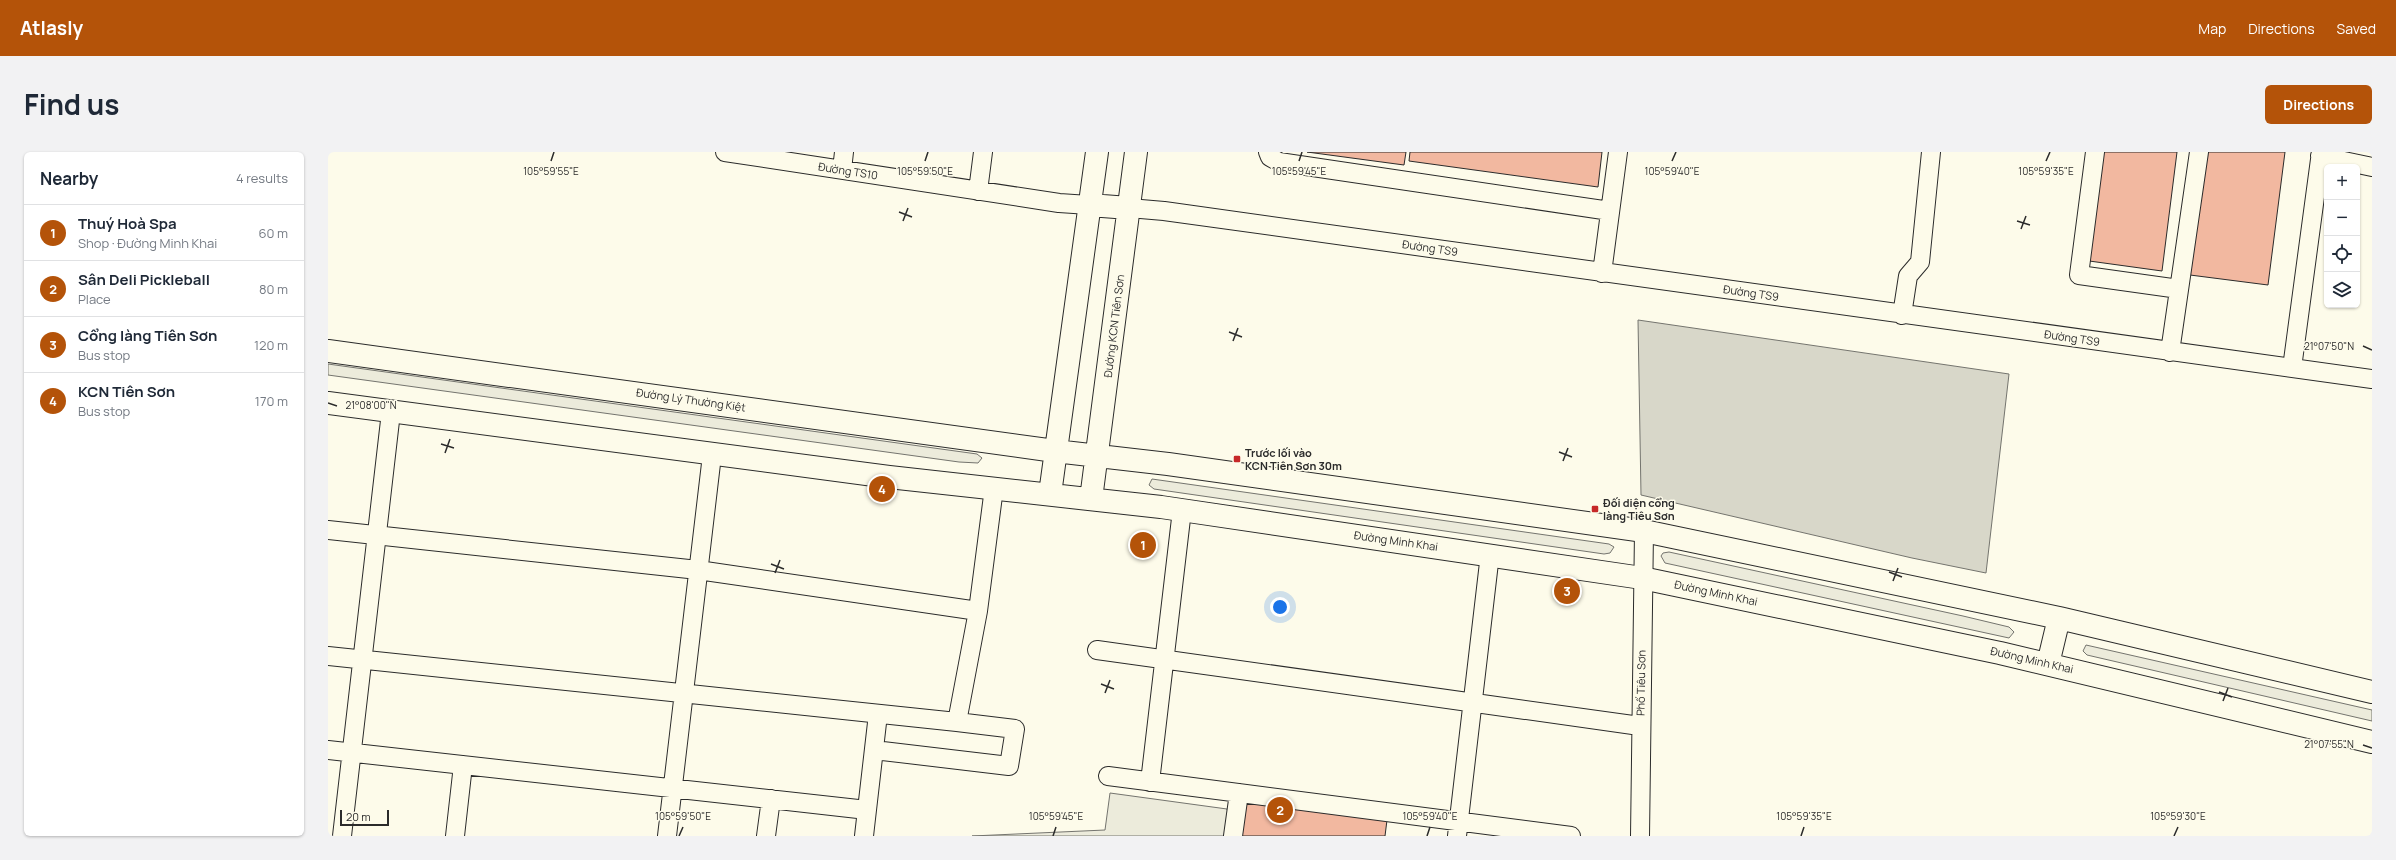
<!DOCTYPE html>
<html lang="en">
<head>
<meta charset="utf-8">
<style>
	body { margin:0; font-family:Manrope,sans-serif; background:#f2f2f3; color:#1f2937 }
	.controls { position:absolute; right:12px; top:12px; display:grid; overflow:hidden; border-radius:6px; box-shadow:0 1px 3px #0004 }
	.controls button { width:36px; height:36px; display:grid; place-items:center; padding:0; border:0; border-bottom:1px solid #e0e1e3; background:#fff; color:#1f2937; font:20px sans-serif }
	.scale { position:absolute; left:12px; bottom:10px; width:49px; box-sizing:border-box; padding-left:4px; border:2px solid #2b2b2b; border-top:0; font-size:11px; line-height:14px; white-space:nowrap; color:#2b2b2b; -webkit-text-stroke:3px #fdfbea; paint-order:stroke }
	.you { position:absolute; left:952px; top:455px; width:14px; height:14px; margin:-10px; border:3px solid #fff; border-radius:50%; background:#1a73e8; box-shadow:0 0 0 6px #1a73e833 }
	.badge { display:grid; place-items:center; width:26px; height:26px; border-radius:50%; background:#b45309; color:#fff; font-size:13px; font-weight:700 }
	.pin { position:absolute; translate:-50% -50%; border:2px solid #fff; box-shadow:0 1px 4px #0006 }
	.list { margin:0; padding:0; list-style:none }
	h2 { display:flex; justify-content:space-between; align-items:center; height:52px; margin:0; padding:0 16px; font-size:17px }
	h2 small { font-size:13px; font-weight:400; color:#747a83 }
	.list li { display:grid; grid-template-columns:26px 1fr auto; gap:12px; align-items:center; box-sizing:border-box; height:56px; padding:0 16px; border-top:1px solid #e0e1e3 }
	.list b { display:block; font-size:15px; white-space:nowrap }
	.list p { margin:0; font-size:13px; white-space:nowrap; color:#747a83 }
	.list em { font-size:13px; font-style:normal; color:#747a83 }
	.icon { flex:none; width:22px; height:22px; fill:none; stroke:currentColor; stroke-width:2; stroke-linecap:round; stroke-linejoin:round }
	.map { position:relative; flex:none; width:2044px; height:684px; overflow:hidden; border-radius:6px }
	header { display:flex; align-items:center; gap:24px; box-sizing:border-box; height:56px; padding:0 20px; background:#b45309; color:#fff }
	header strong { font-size:19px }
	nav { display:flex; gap:22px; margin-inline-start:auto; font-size:14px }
	.intro { display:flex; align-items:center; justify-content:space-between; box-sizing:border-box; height:96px; padding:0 24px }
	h1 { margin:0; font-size:28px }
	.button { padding:10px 18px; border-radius:6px; background:#b45309; color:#fff; font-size:14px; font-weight:700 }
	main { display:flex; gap:24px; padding:0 24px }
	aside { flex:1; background:#fff; border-radius:6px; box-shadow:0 1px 3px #0004 }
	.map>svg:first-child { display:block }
	.green { fill:#ecebdb; stroke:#74746e }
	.water { fill:#d8d7c9; stroke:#74746e }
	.building { fill:#f2b8a0; stroke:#2b2b2b }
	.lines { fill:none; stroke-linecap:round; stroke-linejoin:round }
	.minor-casing { stroke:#2b2b2b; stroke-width:20 }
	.major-casing { stroke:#2b2b2b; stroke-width:24 }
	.minor { stroke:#fdfbea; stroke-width:18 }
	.major { stroke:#fdfbea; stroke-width:22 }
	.ticks { fill:none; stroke:#2b2b2b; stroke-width:1.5 }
	.poi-dot { fill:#c62828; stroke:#fdfbea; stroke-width:1.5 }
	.labels { text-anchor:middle; stroke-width:3; stroke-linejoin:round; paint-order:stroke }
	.street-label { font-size:11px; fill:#2b2b2b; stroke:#fdfbea }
	.poi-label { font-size:11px; font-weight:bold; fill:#2b2b2b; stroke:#fdfbea; text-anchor:start }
	.ticks-label { font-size:10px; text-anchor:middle; fill:#2b2b2b; stroke:#fdfbea; stroke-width:3; stroke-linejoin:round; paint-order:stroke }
</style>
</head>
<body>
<header>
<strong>Atlasly</strong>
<nav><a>Map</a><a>Directions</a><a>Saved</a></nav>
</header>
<div class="intro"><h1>Find us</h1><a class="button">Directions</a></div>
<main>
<aside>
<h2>Nearby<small>4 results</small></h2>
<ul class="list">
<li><span class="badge">1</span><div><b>Thuý Hoà Spa</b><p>Shop · Đường Minh Khai</p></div><em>60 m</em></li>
<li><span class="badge">2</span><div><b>Sân Deli Pickleball</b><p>Place</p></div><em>80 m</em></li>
<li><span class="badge">3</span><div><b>Cổng làng Tiên Sơn</b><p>Bus stop</p></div><em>120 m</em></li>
<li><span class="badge">4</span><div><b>KCN Tiên Sơn</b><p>Bus stop</p></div><em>170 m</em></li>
</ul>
</aside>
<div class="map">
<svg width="2044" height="684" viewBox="0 0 2044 684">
	<rect width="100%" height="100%" fill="#fdfbea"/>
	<path class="green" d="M0,212L649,302L654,306L650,311L631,310L0,223Z
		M824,327L1281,392L1286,395L1282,401L1276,402L826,337L821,333Z
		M1341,400L1635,464L1681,475L1686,480L1681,486L1337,411L1333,404L1335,401Z
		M1758,493L2044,558V569L1759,503L1755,499Z
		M782,641L899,657L901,663L898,684H644L777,678Z"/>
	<path class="water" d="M1310,168L1681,222L1658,421L1584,406L1313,343Z"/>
	<path class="building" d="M979,0H1078L1076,13Z
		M1082,0H1274L1270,35L1081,9Z
		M1769,0H1849L1834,119L1754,108Z
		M1878,0H1957L1940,133L1862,123Z
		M916,649L1059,668L1057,684H912Z"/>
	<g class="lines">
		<g class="minor-casing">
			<path id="minor" d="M397,0L731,51L761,53
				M940,0L942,5L951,10L1282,59
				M1767,0L1751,123L1851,137
				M1992,4L2044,15
				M514,18L516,0
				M650,39L655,0
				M801,56L836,59L2044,227
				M1274,121L1290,0
				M1574,163L1580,124L1592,110L1603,0
				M1842,200L1871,0
				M1964,216L1993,0
				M0,378L370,418L650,459
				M769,498L1312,574
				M0,504L629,570L650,459L666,336
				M0,598L539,658
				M546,598L681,614L687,577L629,570
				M780,624L1243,684
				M822,630L854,358
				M14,684L63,260
				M127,684L135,613
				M339,684L384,303
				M438,684L443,647
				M536,684L550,562
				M905,684L911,641
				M1129,684L1162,402
				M1312,684L1316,379"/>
		</g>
		<g class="major-casing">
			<path id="major" d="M761,53L801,56
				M0,199L727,299L840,312L1316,379L1731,466L2044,540
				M0,251L561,325L833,355L1314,426L1672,501L2044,590
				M722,342L769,0
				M763,347L808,0
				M1720,512L1731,466"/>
		</g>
		<use href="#minor" class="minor"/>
		<use href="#major" class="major"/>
	</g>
	<path class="ticks" d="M223,9L226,0M597,9L600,0M971,9L974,0M1344,9L1348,0M1718,9L1722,0M571,60L584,65M575,69L580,56M1689,69L1702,73M1693,77L1698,64M901,180L914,185M905,189L910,176M2035,194L2044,198M0,251L9,254M113,292L126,296M1231,300L1244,305M117,301L122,287M1235,309L1240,296M443,412L456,417M1561,420L1574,425M447,421L452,408M1565,429L1570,416M773,532L786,537M1891,540L1904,545M777,541L782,528M1895,549L1900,536M2035,593L2044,596M351,684L355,675M725,684L728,675M1099,684L1102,675M1473,684L1476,675M1846,684L1850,675"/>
	<g class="poi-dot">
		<rect x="905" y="303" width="8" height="8" rx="2"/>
		<rect x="1263" y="353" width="8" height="8" rx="2"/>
	</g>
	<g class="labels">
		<g class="street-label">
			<text transform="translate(520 19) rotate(9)" y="4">Đường TS10</text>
			<text transform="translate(1102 96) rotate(8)" y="4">Đường TS9</text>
			<text transform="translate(1423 141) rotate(8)" y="4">Đường TS9</text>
			<text transform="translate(786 174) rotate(-83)" y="4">Đường KCN Tiên Sơn</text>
			<text transform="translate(1744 186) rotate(8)" y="4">Đường TS9</text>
			<text transform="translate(363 248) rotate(8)" y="4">Đường Lý Thường Kiệt</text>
			<text transform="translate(1068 389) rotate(8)" y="4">Đường Minh Khai</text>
			<text transform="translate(1388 441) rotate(12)" y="4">Đường Minh Khai</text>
			<text transform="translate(1704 508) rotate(13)" y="4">Đường Minh Khai</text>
			<text transform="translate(1313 531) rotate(-89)" y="4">Phố Tiêu Sơn</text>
		</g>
		<g class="poi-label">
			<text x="917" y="305">Trước lối vào<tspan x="917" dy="13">KCN Tiên Sơn 30m</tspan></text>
			<text x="1275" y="355">Đối diện cổng<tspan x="1275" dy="13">làng Tiêu Sơn</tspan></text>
		</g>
	</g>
	<g class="ticks-label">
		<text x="223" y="23">105°59'55"E</text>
		<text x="1344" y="23">105°59'40"E</text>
		<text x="597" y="23">105°59'50"E</text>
		<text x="971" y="23">105°59'45"E</text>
		<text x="1718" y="23">105°59'35"E</text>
		<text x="2001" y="198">21°07'50"N</text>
		<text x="43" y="257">21°08'00"N</text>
		<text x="2001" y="596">21°07'55"N</text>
		<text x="355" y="668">105°59'50"E</text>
		<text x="728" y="668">105°59'45"E</text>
		<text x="1102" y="668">105°59'40"E</text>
		<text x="1476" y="668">105°59'35"E</text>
		<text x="1850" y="668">105°59'30"E</text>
	</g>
</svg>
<div class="controls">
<button>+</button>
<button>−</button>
<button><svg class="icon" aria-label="locate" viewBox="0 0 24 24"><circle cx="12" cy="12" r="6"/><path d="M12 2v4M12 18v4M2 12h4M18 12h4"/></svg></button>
<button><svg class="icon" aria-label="layers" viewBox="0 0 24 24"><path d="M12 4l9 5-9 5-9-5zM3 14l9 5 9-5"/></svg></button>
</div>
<div class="scale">20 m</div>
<div class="you"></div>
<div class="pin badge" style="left:815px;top:393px">1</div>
<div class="pin badge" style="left:952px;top:658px">2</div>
<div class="pin badge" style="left:1239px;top:439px">3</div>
<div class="pin badge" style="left:554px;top:337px">4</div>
</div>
</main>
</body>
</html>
